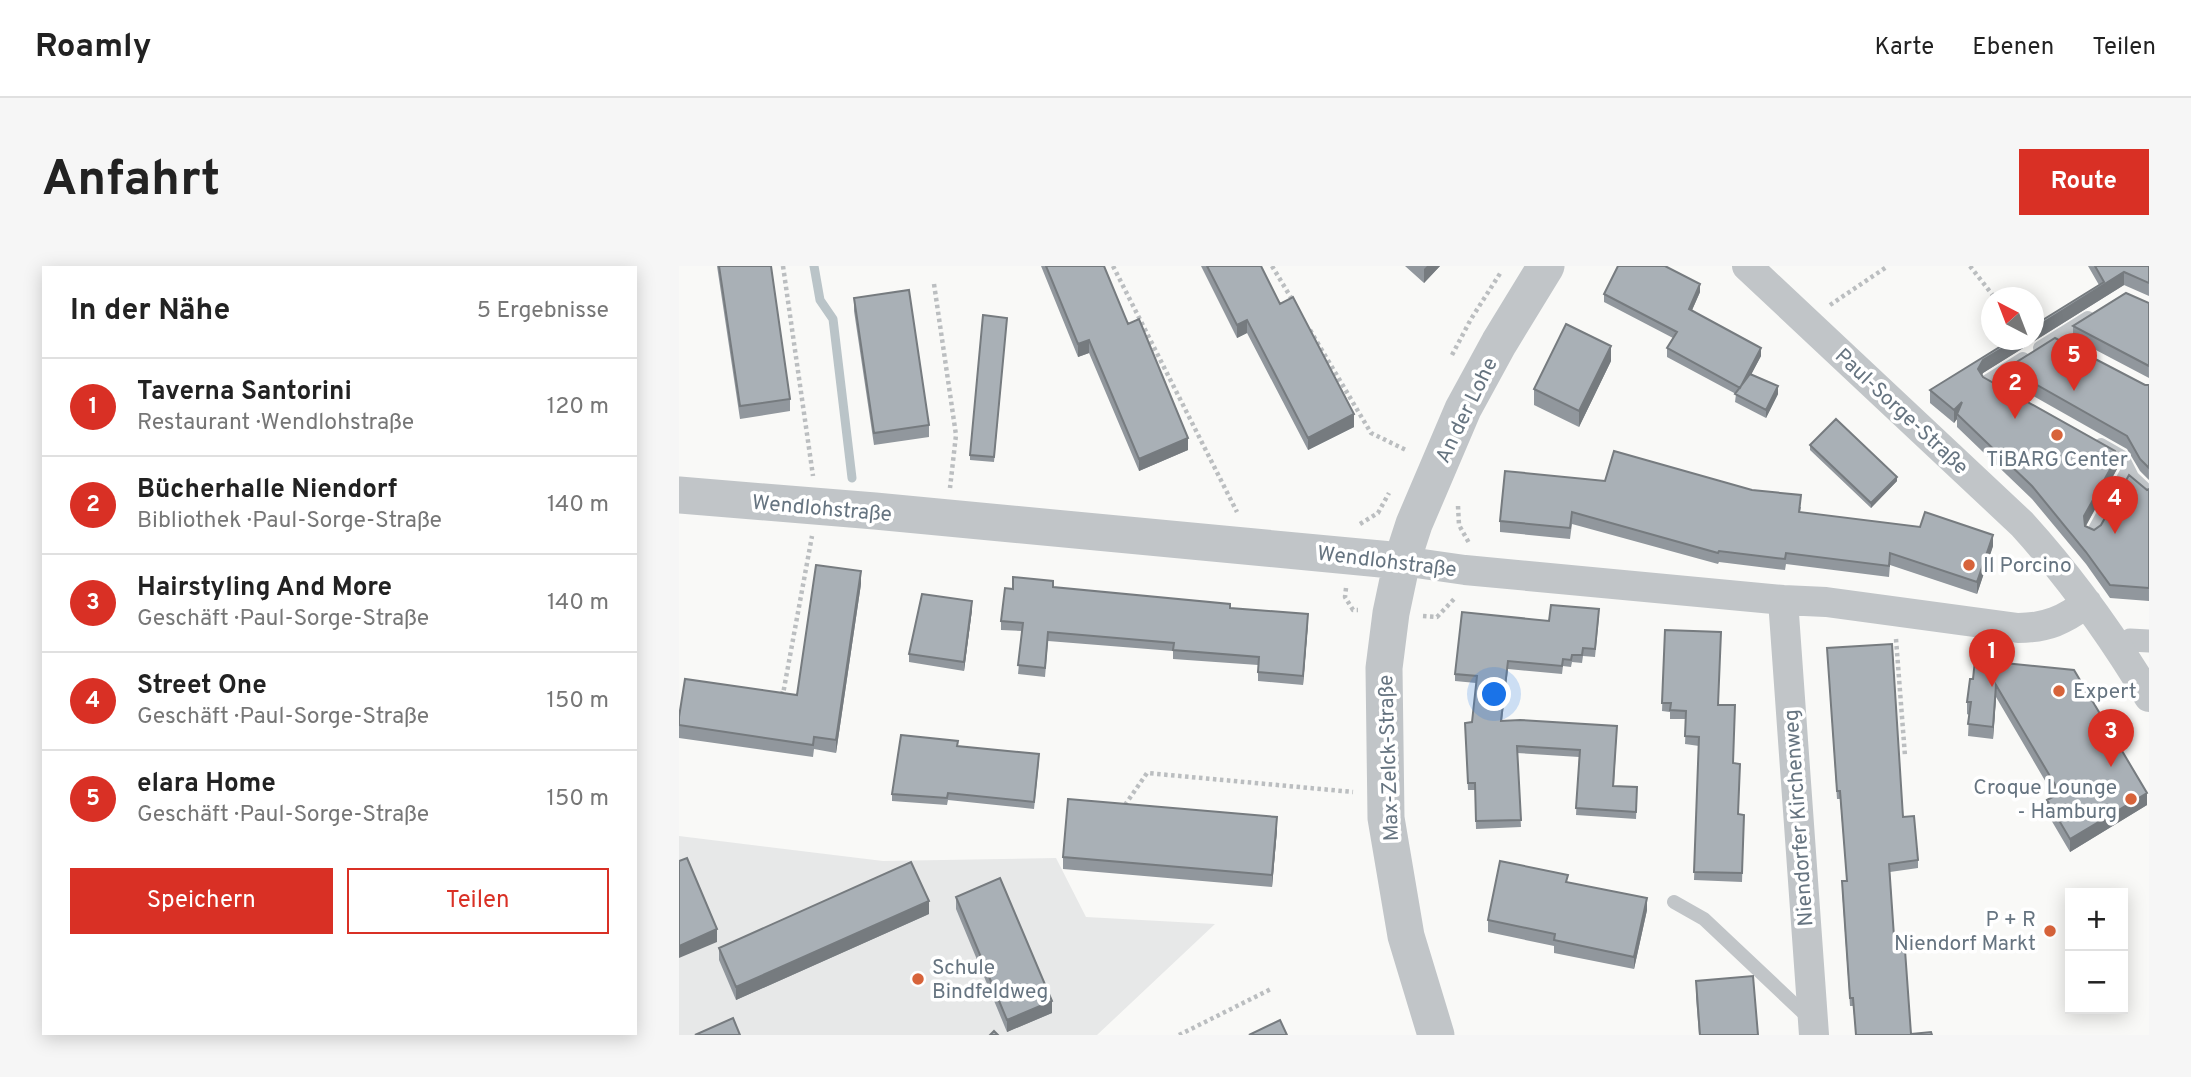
<!DOCTYPE html>
<html lang="de">
<head>
<meta charset="utf-8">
<style>
	body { margin:0; font-family:Overpass,sans-serif; background:#f6f6f6; color:#222 }
	.controls { position:absolute; right:21px; bottom:21px; display:grid; overflow:hidden; border-radius:0px; box-shadow:0 4px 18px #0003 }
	.controls button { width:63px; height:63px; display:grid; place-items:center; padding:0; border:0; border-bottom:2px solid #e0e0e0; background:#fff; color:#222; font:35px sans-serif }
	.compass { position:absolute; left:1302px; top:21px; width:63px; height:63px; border-radius:50%; background:#fff; box-shadow:0 4px 18px #0003; rotate:318deg }
	.you { position:absolute; left:816px; top:429px; width:24px; height:24px; margin:-18px; border:5px solid #fff; border-radius:50%; background:#1a73e8; box-shadow:0 0 0 10px #1a73e833 }
	.badge { display:grid; place-items:center; width:46px; height:46px; border-radius:50%; background:#d93025; color:#fff; font-size:23px; font-weight:700 }
	.pin { position:absolute; translate:-50% -58px; filter:drop-shadow(0 2px 4px #0008) }
	.pin::after { content:''; position:absolute; top:37px; width:24px; height:21px; background:inherit; clip-path:polygon(0 0,100% 0,50% 100%) }
	.list { margin:0; padding:0; list-style:none }
	h2 { display:flex; justify-content:space-between; align-items:center; height:91px; margin:0; padding:0 28px; font-size:30px }
	h2 small { font-size:23px; font-weight:400; color:#767676 }
	.list li { display:grid; grid-template-columns:46px 1fr auto; gap:21px; align-items:center; box-sizing:border-box; height:98px; padding:0 28px; border-top:2px solid #e0e0e0 }
	.list b { display:block; font-size:26px; white-space:nowrap }
	.list p { margin:0; font-size:23px; white-space:nowrap; color:#767676 }
	.list em { font-size:23px; font-style:normal; color:#767676 }
	.actions { display:flex; gap:14px; padding:21px 28px }
	.actions a { flex:1; padding:16px 0; border:2px solid #d93025; border-radius:0px; text-align:center; font-size:24px; color:#d93025 }
	.actions .main { background:#d93025; color:#fff }
	.map { position:relative; flex:none; width:1470px; height:769px; overflow:hidden; border-radius:0px }
	header { display:flex; align-items:center; gap:42px; box-sizing:border-box; height:98px; padding:0 35px; background:#fff; border-bottom:2px solid #e0e0e0 }
	header strong { font-size:33px }
	nav { display:flex; gap:38px; margin-inline-start:auto; font-size:24px }
	.intro { display:flex; align-items:center; justify-content:space-between; box-sizing:border-box; height:168px; padding:0 42px }
	h1 { margin:0; font-size:49px }
	.button { padding:18px 32px; border-radius:0px; background:#d93025; color:#fff; font-size:24px; font-weight:700 }
	main { display:flex; gap:42px; padding:0 42px }
	aside { flex:1; background:#fff; border-radius:0px; box-shadow:0 4px 18px #0003 }
	.map>svg:first-child { display:block }
	.built { fill:#e7e8e8 }
	.lines { fill:none; stroke-linecap:round; stroke-linejoin:round }
	.stream { stroke:#bac4c8; stroke-width:9 }
	.path { stroke:#bbbec0; stroke-width:4.5; stroke-dasharray:3.5 3.5; stroke-linecap:butt }
	.service { stroke:#c1c5c8; stroke-width:14 }
	.pedestrian { stroke:#c1c5c8; stroke-width:23 }
	.minor { stroke:#c1c5c8; stroke-width:30 }
	.tertiary { stroke:#c1c5c8; stroke-width:37 }
	.wall { fill:#91979d }
	.shaded-wall { fill:#767b7f }
	.building { fill:#a9b0b6; stroke:#767b7f; stroke-width:2 }
	.poi-dot { fill:#d7633a; stroke:#fff; stroke-width:2.5 }
	.labels { text-anchor:middle; stroke-width:7; stroke-linejoin:round; paint-order:stroke }
	.street-label { font-size:21px; fill:#667480; stroke:#fff }
	.poi-label { font-size:21px; fill:#667480; stroke:#fff; text-anchor:start }
</style>
</head>
<body>
<header>
<strong>Roamly</strong>
<nav><a>Karte</a><a>Ebenen</a><a>Teilen</a></nav>
</header>
<div class="intro"><h1>Anfahrt</h1><a class="button">Route</a></div>
<main>
<aside>
<h2>In der Nähe<small>5 Ergebnisse</small></h2>
<ul class="list">
<li><span class="badge">1</span><div><b>Taverna Santorini</b><p>Restaurant · Wendlohstraße</p></div><em>120 m</em></li>
<li><span class="badge">2</span><div><b>Bücherhalle Niendorf</b><p>Bibliothek · Paul-Sorge-Straße</p></div><em>140 m</em></li>
<li><span class="badge">3</span><div><b>Hairstyling And More</b><p>Geschäft · Paul-Sorge-Straße</p></div><em>140 m</em></li>
<li><span class="badge">4</span><div><b>Street One</b><p>Geschäft · Paul-Sorge-Straße</p></div><em>150 m</em></li>
<li><span class="badge">5</span><div><b>elara Home</b><p>Geschäft · Paul-Sorge-Straße</p></div><em>150 m</em></li>
</ul>
<div class="actions"><a class="main">Speichern</a><a>Teilen</a></div>
</aside>
<div class="map">
<svg width="1470" height="769" viewBox="0 0 1470 769">
	<rect width="100%" height="100%" fill="#f9f9f7"/>
	<path class="built" d="M0,570L204,595L377,592L407,651L536,658L418,769H0Z"/>
	<g class="lines">
		<path class="stream" d="M135,0L141,34L154,53L173,212"/>
		<path class="path" d="M104,0L134,210
			M434,0L558,246
			M593,0L614,35
			M1291,0L1316,32
			M255,18L277,169L271,222
			M1151,39L1209,0
			M631,64L692,167L729,185
			M773,89L792,53L822,6
			M779,240L780,259L790,277
			M681,258L699,247L710,227
			M667,322L666,331L674,344H679
			M744,350L758,351L776,332
			M1217,373L1226,490
			M101,427L104,428L133,270
			M446,539L468,507L674,526
			M500,769L592,723"/>
		<path class="service" d="M1361,82L1409,52
			M1322,123L1309,115L1344,93
			M1422,179L1443,191L1453,211L1470,227
			M1414,267L1449,204
			M995,636L1025,653L1130,752"/>
		<path class="pedestrian" d="M1440,380L1451,374L1470,375"/>
		<path class="minor" d="M1068,0L1343,258C1392,312 1433,369 1470,431
			M723,295L786,304L1104,334L1147,336L1339,362C1368,362 1385,354 1408,337
			M1104,334L1135,769"/>
		<path class="tertiary" d="M0,229L196,245L723,295
			M757,769L727,670L707,552L705,402L712,347L723,295L735,258L784,143L820,77L867,0"/>
	</g>
	<path class="wall" d="M38,0H92L111,133V145L61,153Z
		M362,0H425L449,58L509,184L460,205L410,87L399,91Z
		M522,0H582L601,38L675,161L629,184L568,67L558,72Z
		M726,0H761L745,17Z
		M1409,0H1470V30L1445,19L1304,107L1303,109L1304,111L1438,203L1407,260L1415,264L1470,223V335L1431,332L1407,298L1353,233L1278,161V153L1275,157L1251,137V124L1420,19Z
		M1021,26L1013,44L1082,90L1072,108L1099,128L1087,152L1056,136L1057,128L988,91V82L994,72L925,36V28Z
		M175,32L250,159V171L195,179L175,45Z
		M1470,37V112L1394,72V60Z
		M328,52L315,196L291,194V189Z
		M932,95L900,161L855,139V123Z
		M1328,102L1470,119V214L1461,205L1448,183L1328,115Z
		M1131,179L1218,215L1192,242L1131,184Z
		M826,205L1122,241L1121,246L1314,280L1298,328L1211,299L1210,311L1107,298L1106,304L1040,296L1039,298L893,258L891,273L821,266V255Z
		M182,318L157,487L135,483L134,491L0,472V451L118,429Z
		M374,321L551,342L629,357L624,419L579,415V399L494,393V385L369,375L366,411L339,408L343,365L322,364V355L334,323Z
		M293,344L285,405L230,396V388Z
		M920,351L916,391L904,390L903,397L893,396L892,401L884,400L883,408L829,403L823,455L938,460L935,520L958,529L957,553L897,549L900,491L838,487L842,561L797,563L796,524H789L786,457L793,456L797,417L776,415V408L870,355Z
		M986,364L1039,439L1055,498L1059,548L1065,549L1063,616L1015,614L1020,480L1006,478L1007,453H991V446L983,445Z
		M1148,382L1224,551L1239,594V602L1211,606L1216,685L1232,768L1253,769H1177L1174,740H1171L1163,623V615H1168L1161,533H1158Z
		M1296,394L1468,539L1391,586L1368,547V534L1375,530L1317,431L1314,473L1289,470L1290,449L1288,448V436L1294,413Z
		M279,480L360,495L355,543L269,534L268,539L213,535V528Z
		M598,564L593,621L384,603V591Z
		M889,616L968,644L955,703L875,687V680L809,666V654Z
		M277,631L373,747L328,766L277,643Z
		M250,648L57,734L40,694V682Z
		M1017,715L1079,769H1020L1017,731Z"/>
	<path class="shaded-wall" d="M748,0H761L745,17V3Z
		M1445,6V19L1304,107L1299,116V103L1304,94L1337,74H1354V63Z
		M1021,18V26L1010,51V43Z
		M568,54V67L558,72V59Z
		M410,74V87L399,91V78Z
		M932,80V95L900,161V145Z
		M1082,82V90L1061,130V122Z
		M1099,120V128L1087,152V144Z
		M1283,136L1278,148V153L1275,157V144Z
		M675,148V161L629,184V172Z
		M509,172V184L460,205V193Z
		M1438,191V203L1405,263V250Z
		M1218,211V215L1192,242V237Z
		M1314,269V280L1298,328V316Z
		M182,305V318L157,487V474Z
		M293,335V344L285,405V396Z
		M629,348V357L624,419V410Z
		M1317,419V431L1314,473V461Z
		M1468,527V539L1391,586V573Z
		M598,551V564L593,621V609Z
		M968,632V644L955,703V691Z
		M250,635V648L57,734V721Z
		M38,663V676L0,692V680Z
		M373,735V747L328,766V754Z"/>
	<path class="building" d="M40,0H92L111,133L61,140Z
		M367,0H425L449,58L460,53L509,172L460,193L410,74L399,78Z
		M528,0H582L601,38L614,31L675,148L629,172L568,54L558,59Z
		M939,0H986L1021,18L1010,43L1082,82L1061,122L988,82L998,66L925,28Z
		M1416,0H1470V17L1445,6L1354,63V60L1425,16Z
		M230,24L250,159L195,167L175,32Z
		M1447,27L1470,37V100L1394,60Z
		M304,49L328,52L315,191L291,189Z
		M887,58L932,80L900,145L855,123Z
		M1376,72L1466,119H1470V202L1461,193L1448,170L1328,102Z
		M1332,74H1337L1304,94L1299,103L1304,111L1436,185L1438,191L1405,250L1406,260L1415,264L1422,259L1450,209L1468,224L1470,223V322L1431,319L1407,286L1353,220L1278,148L1283,136L1275,144L1251,124Z
		M1071,108L1099,120L1087,144L1056,128Z
		M1157,153L1218,211L1192,237L1131,179Z
		M935,185L1073,224L1122,229L1120,246L1241,261L1246,246L1314,269L1298,316L1211,287L1210,300L1107,287L1106,293L1040,285L1039,287L893,246L891,262L821,255L826,205L926,215Z
		M137,299L182,305L157,474L135,471L134,479L0,459V451L6,413L118,429Z
		M334,311L374,315V321L551,338V342L629,348L624,410L579,406L580,391L494,384L495,377L369,366L366,402L339,399L344,357L322,355L326,322L334,323Z
		M243,328L293,335L285,396L230,388Z
		M872,339L920,343L916,383L904,382L903,389H893L892,394L884,393L883,400L829,395L822,455L841,454L938,460L934,520L958,521L957,546L897,542L901,484L838,480L842,554L797,555L796,517H789L786,457L793,456L798,410L776,408L783,346L870,355Z
		M986,364L1042,366L1039,439H1056L1054,497L1061,498L1059,548L1065,549L1063,607L1015,606L1020,471L1006,470L1007,445L991,444L992,437H983Z
		M1213,378L1224,551L1235,550L1239,594L1210,598L1216,685L1226,684L1232,768L1252,766L1253,769H1177L1174,732H1171L1163,615H1168L1161,525H1158L1148,382Z
		M1296,394L1395,404L1468,527L1391,573L1368,534L1381,527L1317,419L1314,461L1289,458L1292,436H1288L1291,413H1294Z
		M222,469L279,475L278,480L360,488L355,536L269,527L268,532L213,528Z
		M389,533L598,551L593,609L384,591Z
		M8,592L38,663L0,680V595Z
		M821,595L889,609L887,616L968,632L955,691L875,674L876,668L809,654Z
		M232,596L250,635L57,721L40,682Z
		M321,612L373,735L328,754L277,631Z
		M1074,710L1079,769H1021L1017,715Z
		M54,752L61,769H16Z
		M601,754L608,769H570Z
		M315,765L319,769H311Z"/>
	<g class="poi-dot">
		<circle cx="1378" cy="169" r="7"/>
		<circle cx="1290" cy="299" r="7"/>
		<circle cx="1380" cy="425" r="7"/>
		<circle cx="1452" cy="533" r="7"/>
		<circle cx="1371" cy="665" r="7"/>
		<circle cx="239" cy="713" r="7"/>
	</g>
	<g class="labels">
		<g class="street-label">
			<text transform="translate(787 144) rotate(-64)" y="7">An der Lohe</text>
			<text transform="translate(1223 145) rotate(43)" y="7">Paul-Sorge-Straße</text>
			<text transform="translate(143 242) rotate(5)" y="7">Wendlohstraße</text>
			<text transform="translate(708 295) rotate(7)" y="7">Wendlohstraße</text>
			<text transform="translate(709 492) rotate(-92)" y="7">Max-Zelck-Straße</text>
			<text transform="translate(1119 552) rotate(-94)" y="7">Niendorfer Kirchenweg</text>
		</g>
		<g class="poi-label">
			<text x="1378" y="200" text-anchor="middle">TiBARG Center</text>
			<text x="1304" y="306">Il Porcino</text>
			<text x="1394" y="432">Expert</text>
			<text x="1438" y="528" text-anchor="end">Croque Lounge<tspan x="1438" dy="24">- Hamburg</tspan></text>
			<text x="1357" y="660" text-anchor="end">P + R<tspan x="1357" dy="24">Niendorf Markt</tspan></text>
			<text x="253" y="708">Schule<tspan x="253" dy="24">Bindfeldweg</tspan></text>
		</g>
	</g>
</svg>
<div class="controls">
<button>+</button>
<button>−</button>
</div>
<svg class="compass" viewBox="-18 -18 36 36"><path d="M0-13l5 13h-10z" fill="#e53935"/><path d="M0 13l5-13h-10z" fill="#767676"/></svg>
<div class="you"></div>
<div class="pin badge" style="left:1313px;top:421px">1</div>
<div class="pin badge" style="left:1336px;top:153px">2</div>
<div class="pin badge" style="left:1432px;top:501px">3</div>
<div class="pin badge" style="left:1436px;top:268px">4</div>
<div class="pin badge" style="left:1395px;top:125px">5</div>
</div>
</main>
</body>
</html>
